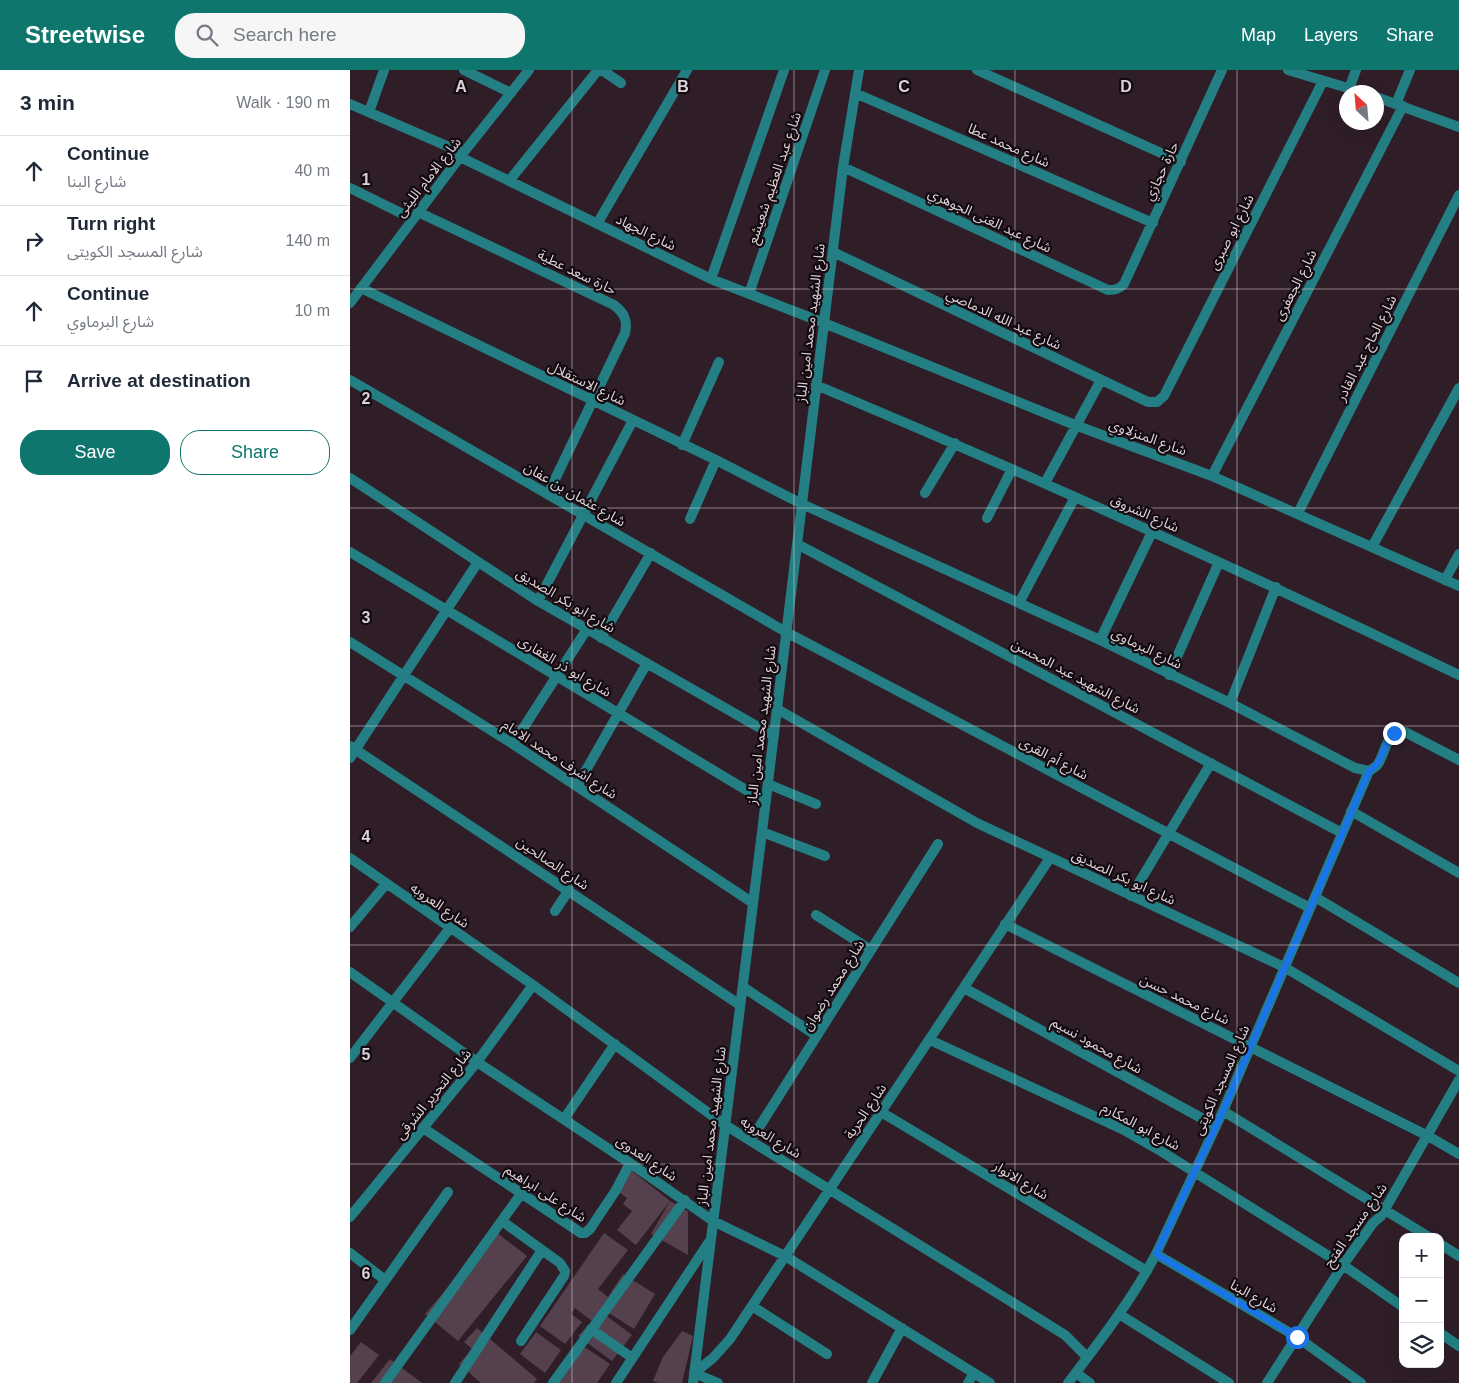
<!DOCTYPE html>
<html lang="en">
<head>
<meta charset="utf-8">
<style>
	body { margin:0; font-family:Helvetica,"Noto Sans Arabic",sans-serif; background:#f6f6f7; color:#1f2937 }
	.controls { position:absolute; right:15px; bottom:15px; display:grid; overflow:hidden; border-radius:10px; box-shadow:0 5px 20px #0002 }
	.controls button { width:45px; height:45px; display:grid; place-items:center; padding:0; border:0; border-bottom:1px solid #e0e1e3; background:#fff; color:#1f2937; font:25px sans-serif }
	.compass { position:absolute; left:989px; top:15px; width:45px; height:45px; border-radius:50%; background:#fff; box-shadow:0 5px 20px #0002; rotate:334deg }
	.stop { position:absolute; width:15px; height:15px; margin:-11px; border:4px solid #1a73e8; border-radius:50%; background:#fff }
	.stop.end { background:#1a73e8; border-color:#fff; box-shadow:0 1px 5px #0008 }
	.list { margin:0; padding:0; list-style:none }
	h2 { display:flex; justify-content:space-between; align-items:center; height:65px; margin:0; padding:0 20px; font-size:21px }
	h2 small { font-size:16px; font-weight:400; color:#747a83 }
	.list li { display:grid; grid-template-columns:32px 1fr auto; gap:15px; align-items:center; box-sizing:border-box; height:70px; padding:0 20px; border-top:1px solid #e0e1e3 }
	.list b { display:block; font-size:19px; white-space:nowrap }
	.list p { margin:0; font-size:16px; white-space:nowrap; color:#747a83 }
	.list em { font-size:16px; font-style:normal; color:#747a83 }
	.actions { display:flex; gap:10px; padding:15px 20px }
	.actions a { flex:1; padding:11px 0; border:1px solid #0f766e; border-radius:20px; text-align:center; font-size:18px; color:#0f766e }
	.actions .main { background:#0f766e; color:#fff }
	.icon { flex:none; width:28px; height:28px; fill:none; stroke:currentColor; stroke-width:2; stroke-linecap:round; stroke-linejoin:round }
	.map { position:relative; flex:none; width:1109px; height:1313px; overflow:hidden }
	header { display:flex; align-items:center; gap:30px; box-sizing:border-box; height:70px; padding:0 25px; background:#0f766e; color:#fff }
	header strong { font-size:24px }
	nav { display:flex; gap:28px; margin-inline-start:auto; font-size:18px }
	.search { width:350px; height:45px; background:#f6f6f7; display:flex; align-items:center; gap:12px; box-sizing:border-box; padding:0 18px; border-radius:20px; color:#747a83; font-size:19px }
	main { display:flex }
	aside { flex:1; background:#fff }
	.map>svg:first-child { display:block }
	.building { fill:#55414d }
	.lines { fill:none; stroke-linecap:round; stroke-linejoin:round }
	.minor { stroke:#237f84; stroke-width:10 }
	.route { stroke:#1a73e8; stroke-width:6 }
	.grid { fill:none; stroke:#ded2d9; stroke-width:1; stroke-opacity:0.55 }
	.labels { text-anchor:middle; stroke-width:4.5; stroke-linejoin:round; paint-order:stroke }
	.street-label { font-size:14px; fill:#ded2d9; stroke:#120a0f }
	.grid-label { font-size:16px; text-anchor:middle; font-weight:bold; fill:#ded2d9; stroke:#120a0f; stroke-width:4.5; stroke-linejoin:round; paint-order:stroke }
</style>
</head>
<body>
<header>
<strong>Streetwise</strong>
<div class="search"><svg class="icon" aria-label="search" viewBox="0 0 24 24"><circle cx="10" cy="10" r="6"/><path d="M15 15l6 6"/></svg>Search here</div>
<nav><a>Map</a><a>Layers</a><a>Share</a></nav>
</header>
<main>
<aside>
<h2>3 min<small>Walk · 190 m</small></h2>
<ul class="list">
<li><svg class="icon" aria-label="ahead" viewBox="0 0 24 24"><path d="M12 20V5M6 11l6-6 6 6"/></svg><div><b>Continue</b><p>شارع البنا</p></div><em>40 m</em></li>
<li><svg class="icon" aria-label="right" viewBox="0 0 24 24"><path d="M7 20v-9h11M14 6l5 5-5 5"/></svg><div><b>Turn right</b><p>شارع المسجد الكويتى</p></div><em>140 m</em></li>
<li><svg class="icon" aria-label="ahead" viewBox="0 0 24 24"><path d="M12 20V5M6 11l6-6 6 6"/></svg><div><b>Continue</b><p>شارع البرماوي</p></div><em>10 m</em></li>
<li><svg class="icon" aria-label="arrive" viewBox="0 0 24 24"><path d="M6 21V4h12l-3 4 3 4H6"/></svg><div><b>Arrive at destination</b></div></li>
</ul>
<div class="actions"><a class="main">Save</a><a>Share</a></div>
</aside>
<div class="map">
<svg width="1109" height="1313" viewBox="0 0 1109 1313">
	<rect width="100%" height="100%" fill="#2f1e28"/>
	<path class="building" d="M281,1100L320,1131L286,1175L267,1160L282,1141L273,1134L277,1128L266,1120Z
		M320,1131L338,1141V1185L301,1164Z
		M142,1159L177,1186L108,1271L75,1244L94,1222Z
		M254,1163L278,1180L248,1219L258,1227L273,1204L305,1224L284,1259L251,1238L250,1241L282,1265L262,1291L228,1266L242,1251L225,1238L221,1244L232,1252L215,1274L190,1256Z
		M127,1258L187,1309L184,1313H131L109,1294L122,1279L114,1272Z
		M332,1261L343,1266L332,1313H309L303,1311L313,1287Z
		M186,1262L211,1280L195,1303L170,1284Z
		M11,1272L29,1285L7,1313H0V1286Z
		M230,1274L260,1294L247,1313H203Z
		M40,1289L72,1313H21Z"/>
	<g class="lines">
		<path class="minor" d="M114,0L161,23
			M252,0L271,13
			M627,0L831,92
			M938,0L1011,22
			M999,19L1006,0
			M505,23L803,153
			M1026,27L1109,57
			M0,34L113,83
			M1046,34L1060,0
			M19,42L34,0
			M110,87L361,209L474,253L725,355L862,406L1109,516
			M493,97L758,220C765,220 769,219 774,214L872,0
			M159,111L248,0
			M0,118L63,149
			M68,142L264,235C274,243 278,250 275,263L198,424
			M247,154L337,0
			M483,182L798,332H807L814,326L973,11
			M361,209L434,0
			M11,218L366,390L452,434L750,570L880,633L1005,698L1019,701C1022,699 1026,697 1028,694C1036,682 1036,660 1055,662L1109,690
			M399,224L475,0
			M0,233L110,87L179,0
			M0,310L436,562L960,838
			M466,315C683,406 897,503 1109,605
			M332,375L369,292
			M862,406L1053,36
			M0,408L188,531L424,666
			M695,413L751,310
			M575,423L605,373
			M948,443L1109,125
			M637,448L662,399
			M340,449L366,390
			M447,474L992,763
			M1022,477L1109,318
			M0,482L416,732
			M1095,510L1109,484
			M188,531L283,350
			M669,533L725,427
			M251,568L301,483
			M750,570L802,462
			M0,572L163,674L403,833
			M819,605L869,492
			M880,633L926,517
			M427,639L627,753L934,897L1109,1001
			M163,674L237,559
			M0,676L390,935
			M0,688L128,492
			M418,714L466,734
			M227,716L297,593
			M1001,741L1109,803
			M412,762L475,786
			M0,788L183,915L375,1055L715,1265L737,1287
			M781,826L861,693
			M965,827L1109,913
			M205,841L219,820
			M466,845L521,880
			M655,854L1078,1066L1109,1084
			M0,857L36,814
			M0,902L127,992L280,1093L363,1151L435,1186L640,1313
			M393,917L467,966
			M614,918L866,1056
			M580,970L774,1060L814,1083L993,1195L1053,1237
			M0,988L100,858
			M873,1041L1079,1167
			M531,1042L797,1201
			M214,1049L265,974
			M73,1058L231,1163H235L240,1159L266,1120L280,1093
			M401,1070L588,774
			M0,1147L127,992L183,915
			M152,1151L210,1193L215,1201L214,1206L171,1271
			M1090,1174L1109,1186
			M0,1183L35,1210
			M806,1184L947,1267L1011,1313
			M402,1236L477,1284
			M769,1244L879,1313
			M241,1259L281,1287
			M0,1260L98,1122
			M1090,1263L1109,1276
			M726,1303L740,1313
			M35,1313L171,1124
			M105,1313L192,1180
			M203,1313L335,1130
			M266,1313L359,1172
			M343,1313L412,762L493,97L509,0
			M368,1313L344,1303L363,1288L380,1269L700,788
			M522,1313L552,1258
			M618,1313L624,1303
			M718,1313C749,1272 782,1230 806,1184L873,1041L1019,701
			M917,1313L993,1195L1023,1153L1031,1146L1109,1010"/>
	</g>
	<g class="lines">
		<path class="route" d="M947,1267L806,1184L873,1041L1019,701C1036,690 1031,675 1044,663"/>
	</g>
	<path class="grid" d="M222,0V1313M444,0V1313M665,0V1313M887,0V1313M0,219H1109M0,438H1109M0,656H1109M0,875H1109M0,1094H1109"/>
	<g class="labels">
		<g class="street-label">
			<text transform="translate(659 75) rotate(24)" y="5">شارع محمد عطا</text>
			<text transform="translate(811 101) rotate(-65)" y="5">حارة حجازي</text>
			<text transform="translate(78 107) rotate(-52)" y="5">شارع الامام الليثى</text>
			<text transform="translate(424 108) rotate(-71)" y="5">شارع عبد العظيم شعيشع</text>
			<text transform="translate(640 150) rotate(25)" y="5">شارع عبد الغنى الجوهري</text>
			<text transform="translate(296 162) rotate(26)" y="5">شارع الجهاد</text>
			<text transform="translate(881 162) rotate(-63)" y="5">شارع ابو صبرى</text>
			<text transform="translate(227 202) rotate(26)" y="5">حارة سعد عطية</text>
			<text transform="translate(945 215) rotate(-63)" y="5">شارع الجعفرى</text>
			<text transform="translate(654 249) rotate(25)" y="5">شارع عبد الله الدماصي</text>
			<text transform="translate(460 253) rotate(-83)" y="5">شارع الشهيد محمد امين الباز</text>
			<text transform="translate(1016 278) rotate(-63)" y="5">شارع الحاج عبد القادر</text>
			<text transform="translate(237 313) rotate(26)" y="5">شارع الاستقلال</text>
			<text transform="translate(798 367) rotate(20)" y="5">شارع المنزلاوي</text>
			<text transform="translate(225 424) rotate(30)" y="5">شارع عثمان بن عفان</text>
			<text transform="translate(795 443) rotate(24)" y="5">شارع الشروق</text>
			<text transform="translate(216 530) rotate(31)" y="5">شارع ابو بكر الصديق</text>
			<text transform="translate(797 578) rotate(26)" y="5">شارع البرماوي</text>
			<text transform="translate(215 596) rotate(31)" y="5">شارع ابو ذر الغفارى</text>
			<text transform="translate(726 606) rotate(28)" y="5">شارع الشهيد عبد المحسن</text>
			<text transform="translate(411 655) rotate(-83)" y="5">شارع الشهيد محمد امين الباز</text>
			<text transform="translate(704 688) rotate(28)" y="5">شارع أم القرى</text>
			<text transform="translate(210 689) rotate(33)" y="5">شارع اشرف محمد الامام</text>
			<text transform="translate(203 793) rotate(34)" y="5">شارع الصالحين</text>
			<text transform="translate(774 807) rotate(25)" y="5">شارع ابو بكر الصديق</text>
			<text transform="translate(90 835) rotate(35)" y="5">شارع العروبه</text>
			<text transform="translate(483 915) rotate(-58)" y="5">شارع محمد رضوان</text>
			<text transform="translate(835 929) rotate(26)" y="5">شارع محمد حسن</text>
			<text transform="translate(747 975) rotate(29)" y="5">شارع محمود نسيم</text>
			<text transform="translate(871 1010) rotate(-66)" y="5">شارع المسجد الكويتى</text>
			<text transform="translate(83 1024) rotate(-51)" y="5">شارع التحرير الشرقى</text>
			<text transform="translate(515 1041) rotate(-56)" y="5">شارع الحرية</text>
			<text transform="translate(361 1056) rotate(-83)" y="5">شارع الشهيد محمد امين الباز</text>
			<text transform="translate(791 1056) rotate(28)" y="5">شارع ابو المكارم</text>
			<text transform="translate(421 1067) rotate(31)" y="5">شارع العروبه</text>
			<text transform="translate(297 1088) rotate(34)" y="5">شارع العدوى</text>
			<text transform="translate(671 1110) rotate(31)" y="5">شارع الانوار</text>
			<text transform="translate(196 1123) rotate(33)" y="5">شارع على ابراهيم</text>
			<text transform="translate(1005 1155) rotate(-55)" y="5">شارع مسجد الفتح</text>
			<text transform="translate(904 1226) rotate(30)" y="5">شارع البنا</text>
		</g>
	</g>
	<g class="grid-label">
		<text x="111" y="22">A</text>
		<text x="333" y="22">B</text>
		<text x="554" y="22">C</text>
		<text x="776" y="22">D</text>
		<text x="16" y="115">1</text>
		<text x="16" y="334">2</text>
		<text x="16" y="553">3</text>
		<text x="16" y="772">4</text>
		<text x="16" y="990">5</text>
		<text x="16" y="1209">6</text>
	</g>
</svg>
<div class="controls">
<button>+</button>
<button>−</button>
<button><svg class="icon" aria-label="layers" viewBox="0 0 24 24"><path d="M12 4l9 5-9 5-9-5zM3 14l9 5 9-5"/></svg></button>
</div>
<svg class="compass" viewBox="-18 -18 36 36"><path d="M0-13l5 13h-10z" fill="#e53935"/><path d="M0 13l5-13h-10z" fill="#747a83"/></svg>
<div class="stop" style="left:947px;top:1267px"></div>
<div class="stop end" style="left:1044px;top:663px"></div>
</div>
</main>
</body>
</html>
